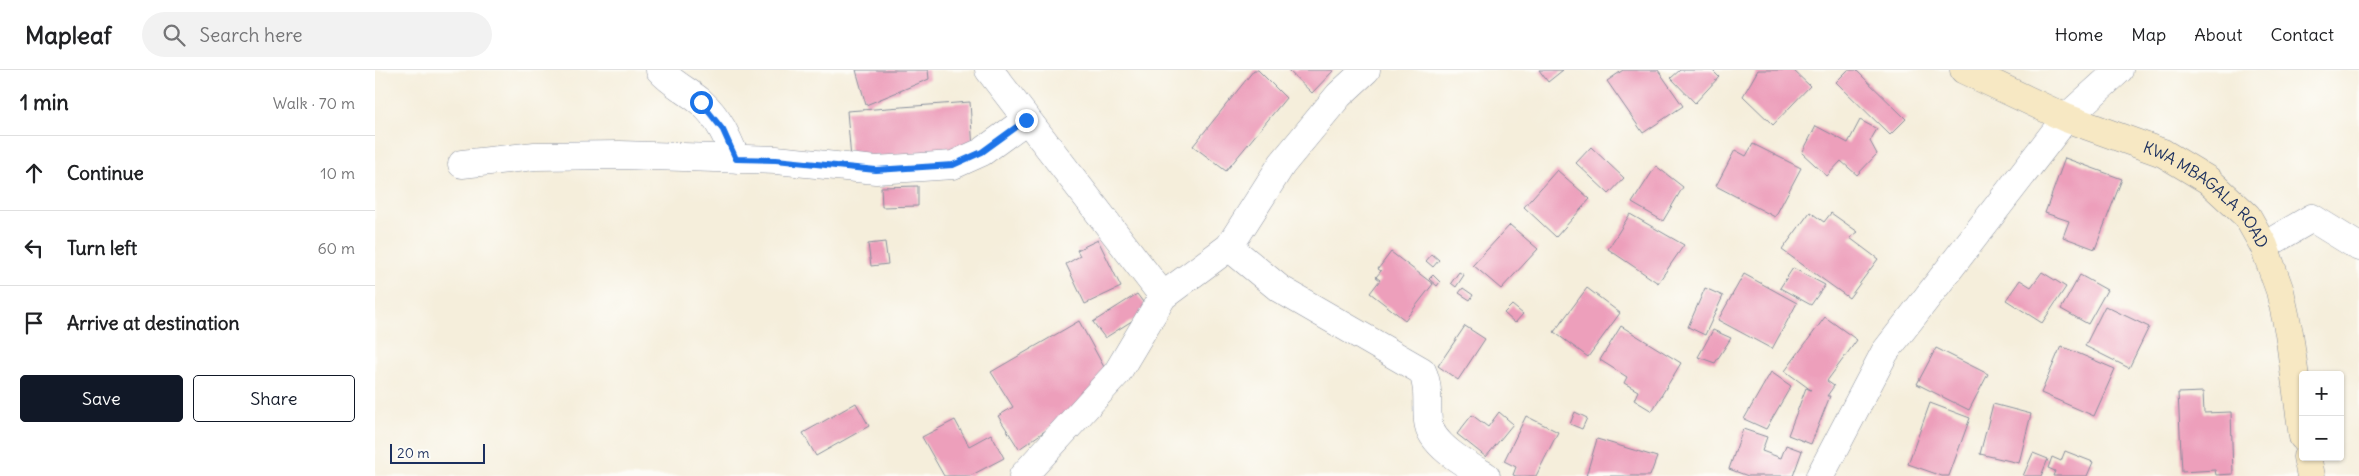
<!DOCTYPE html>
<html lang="en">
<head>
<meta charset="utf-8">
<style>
	body { margin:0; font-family:Delius,sans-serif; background:#f2f2f2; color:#202124 }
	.controls { position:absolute; right:15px; bottom:15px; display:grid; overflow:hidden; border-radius:5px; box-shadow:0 1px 4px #0004 }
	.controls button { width:45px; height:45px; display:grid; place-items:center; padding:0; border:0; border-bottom:1px solid #e0e0e0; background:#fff; color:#202124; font:25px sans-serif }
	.scale { position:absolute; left:15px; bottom:12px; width:95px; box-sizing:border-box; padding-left:5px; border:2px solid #1b2f5e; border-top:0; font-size:14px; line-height:18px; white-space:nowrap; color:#1b2f5e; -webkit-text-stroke:4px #fdfcf7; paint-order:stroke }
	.stop { position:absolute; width:15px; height:15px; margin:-11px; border:4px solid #1a73e8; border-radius:50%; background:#fff }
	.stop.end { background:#1a73e8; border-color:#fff; box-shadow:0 1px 5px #0008 }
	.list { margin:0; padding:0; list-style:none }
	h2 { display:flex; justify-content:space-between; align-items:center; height:65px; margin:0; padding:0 20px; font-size:21px }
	h2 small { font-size:16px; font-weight:400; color:#757577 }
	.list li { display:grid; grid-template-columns:32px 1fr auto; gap:15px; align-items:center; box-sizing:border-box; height:75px; padding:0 20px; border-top:1px solid #e0e0e0 }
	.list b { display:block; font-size:19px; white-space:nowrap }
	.list em { font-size:16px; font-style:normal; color:#757577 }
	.actions { display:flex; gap:10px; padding:15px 20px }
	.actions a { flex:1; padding:11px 0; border:1px solid #111827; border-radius:5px; text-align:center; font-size:18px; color:#111827 }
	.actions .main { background:#111827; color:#fff }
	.icon { flex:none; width:28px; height:28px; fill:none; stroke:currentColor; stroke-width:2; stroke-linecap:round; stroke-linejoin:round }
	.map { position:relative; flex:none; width:1984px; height:406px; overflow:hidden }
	header { display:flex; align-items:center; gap:30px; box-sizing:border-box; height:70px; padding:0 25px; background:#fff; border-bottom:1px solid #e0e0e0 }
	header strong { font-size:24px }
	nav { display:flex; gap:28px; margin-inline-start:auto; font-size:18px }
	.search { width:350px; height:45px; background:#f2f2f2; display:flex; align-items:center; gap:12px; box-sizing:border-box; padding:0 18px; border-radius:28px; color:#757577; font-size:19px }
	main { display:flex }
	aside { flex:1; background:#fff }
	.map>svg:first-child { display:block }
	.building { fill:#ed9fbb }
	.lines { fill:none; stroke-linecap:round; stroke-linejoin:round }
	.street-casing { stroke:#888e9c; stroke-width:29 }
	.secondary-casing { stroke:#888e9c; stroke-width:29 }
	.street { stroke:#fff; stroke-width:28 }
	.secondary { stroke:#f7e8c3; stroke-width:28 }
	.route { stroke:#1a73e8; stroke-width:6 }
	.labels { text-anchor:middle; stroke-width:4; stroke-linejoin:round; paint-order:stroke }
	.street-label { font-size:16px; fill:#1b2f5e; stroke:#fdfcf7 }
</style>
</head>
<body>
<header>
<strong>Mapleaf</strong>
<div class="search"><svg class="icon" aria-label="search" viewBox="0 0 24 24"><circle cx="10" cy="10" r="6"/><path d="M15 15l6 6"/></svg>Search here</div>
<nav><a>Home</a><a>Map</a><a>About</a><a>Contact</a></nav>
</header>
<main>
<aside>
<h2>1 min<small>Walk · 70 m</small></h2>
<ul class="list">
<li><svg class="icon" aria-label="ahead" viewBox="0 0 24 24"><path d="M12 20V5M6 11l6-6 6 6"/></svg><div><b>Continue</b></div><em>10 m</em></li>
<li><svg class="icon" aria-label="left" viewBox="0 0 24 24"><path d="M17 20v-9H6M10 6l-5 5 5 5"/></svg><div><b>Turn left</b></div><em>60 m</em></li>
<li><svg class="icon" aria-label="arrive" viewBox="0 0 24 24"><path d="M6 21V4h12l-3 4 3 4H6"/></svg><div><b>Arrive at destination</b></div></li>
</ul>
<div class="actions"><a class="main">Save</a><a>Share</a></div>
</aside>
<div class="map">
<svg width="1984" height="406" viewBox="0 0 1984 406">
	<rect width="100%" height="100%" fill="#fdfcf7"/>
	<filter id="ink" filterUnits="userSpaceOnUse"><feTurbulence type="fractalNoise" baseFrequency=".02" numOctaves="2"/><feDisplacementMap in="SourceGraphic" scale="10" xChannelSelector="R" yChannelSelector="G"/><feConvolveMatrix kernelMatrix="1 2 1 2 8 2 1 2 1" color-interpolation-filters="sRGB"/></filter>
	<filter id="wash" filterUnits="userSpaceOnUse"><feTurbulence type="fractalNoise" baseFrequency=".0096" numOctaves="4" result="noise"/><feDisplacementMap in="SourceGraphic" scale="20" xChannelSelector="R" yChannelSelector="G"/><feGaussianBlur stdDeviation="1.12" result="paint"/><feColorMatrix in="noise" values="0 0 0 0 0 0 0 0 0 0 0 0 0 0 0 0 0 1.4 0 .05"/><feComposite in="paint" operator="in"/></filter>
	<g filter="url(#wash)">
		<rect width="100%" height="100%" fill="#f5eedb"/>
		<g id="blocks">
			<path class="building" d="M481,0H553L554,9L491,35Z
				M879,0H883L911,28L851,101L818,76Z
				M913,0H959L937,23Z
				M1164,0H1188L1173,12Z
				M1248,0H1283L1308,36L1268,63L1232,11Z
				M1305,0H1337L1344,7L1320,33L1296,8Z
				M1383,0H1418L1435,16L1398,55L1368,26Z
				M1473,0H1481L1531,49L1515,65L1461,12Z
				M595,32L598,80L476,89L472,41Z
				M1485,50L1502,59L1495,71L1502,84L1482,105L1466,91L1452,106L1427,83L1441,56L1473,73Z
				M1378,74L1426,98L1400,147L1341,116L1360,80L1371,86Z
				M1216,77L1249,108L1234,124L1201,93Z
				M1690,88L1747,109L1720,179L1688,167L1694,151L1670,143Z
				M1281,96L1308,117L1288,151L1257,133Z
				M1182,100L1215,129L1181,167L1149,137Z
				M543,116V136L507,137L506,117Z
				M1435,142L1449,152L1456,143L1483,162L1475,168L1503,189L1474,228L1407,180Z
				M1255,144L1309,175L1283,213L1233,179Z
				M1135,155L1163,179L1126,219L1098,195Z
				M723,170L746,217L710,234L691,194L705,186L702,180Z
				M510,172L513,194L496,196L493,174Z
				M1016,182L1058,214L1030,250L995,223L1005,210L1001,207L1006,201L1003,199Z
				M1057,184L1064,190L1058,197L1051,191Z
				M1418,198L1450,215L1436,235L1405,218Z
				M1084,202L1089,205L1081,217L1076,213Z
				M1667,202L1691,217L1667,253L1631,230L1645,210L1656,217Z
				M1369,204L1422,233L1397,279L1343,250Z
				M1058,205L1065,212L1062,216L1054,209Z
				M1705,205L1732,220L1713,254L1686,239Z
				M1088,218L1098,225L1095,230L1084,223Z
				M1212,218L1245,243L1213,287L1179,262Z
				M1330,218L1348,226L1330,265L1313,257Z
				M762,224L774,240L730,268L718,252Z
				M1137,235L1148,244L1140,253L1129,243Z
				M1730,236L1774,257L1754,298L1710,276Z
				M1450,247L1482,270L1452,311L1459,316L1452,326H1455L1436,374L1413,365L1431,318L1436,320L1410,301Z
				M704,251L735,308L700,340L644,379L623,346L638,337L616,302Z
				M1090,256L1110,269L1083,310L1063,296Z
				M1246,256L1306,293L1277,341L1259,330L1263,321L1249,313L1252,307L1225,290Z
				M1338,260L1356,268L1340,293L1323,287Z
				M1686,276L1740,299L1719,346L1666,323Z
				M1561,278L1613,304L1594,340L1542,314Z
				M1396,302L1416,316L1391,359L1369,349Z
				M1828,322L1829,343L1856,342L1858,404L1841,405L1840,400L1807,402L1803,323Z
				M481,333L494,356L441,386L428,363Z
				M1555,333L1595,348L1574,406H1567L1533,394Z
				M1618,334L1656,344L1644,393L1605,384Z
				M1124,342L1138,354L1111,387L1082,364L1097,345L1113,357Z
				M1200,342L1212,348L1207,359L1195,354Z
				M1151,346L1183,362L1161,406H1141L1138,405L1141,397L1129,391Z
				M580,350L594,376L616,364L629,388L595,406H569L547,367Z
				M1368,359L1392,367L1387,381L1406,388L1411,375L1427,381L1418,406H1373L1354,399Z
				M1222,369L1282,387L1275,406H1211Z
				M1690,381L1718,392L1712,406H1678L1680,401L1673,398L1677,387L1686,391Z
				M1658,383L1673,389L1666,406H1648Z"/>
		</g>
	</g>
	<g filter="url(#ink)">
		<use href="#blocks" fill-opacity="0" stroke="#888e9c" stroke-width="1"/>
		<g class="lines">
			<g class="street-casing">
				<path id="street" d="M285,0C296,13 313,21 326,32C344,48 352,67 361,89
					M614,0L788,226
					M87,94L160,86L245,85L401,90L501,100L578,95L607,82L651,50
					M1889,176L1937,148L1984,177
					M854,177L905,219L1047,301C1055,318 1051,333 1053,351C1055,375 1092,395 1111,406
					M648,406L742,303L788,226L854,177L907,94L964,25L991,0
					M1445,406L1510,282L1691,48L1744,0"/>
			</g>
			<g class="secondary-casing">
				<g id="secondary">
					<path id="s1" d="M1589,0L1691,48L1788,83L1833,110L1872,146L1889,176L1905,221L1914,263L1928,367"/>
					<path d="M1932,387L1936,406"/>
				</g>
			</g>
			<use href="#street" class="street"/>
			<use href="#secondary" class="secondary"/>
		</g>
	</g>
	<g class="lines" filter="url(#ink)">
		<path class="route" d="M326,32L348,60L361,89L401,90L501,100L578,95L607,82L651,50"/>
	</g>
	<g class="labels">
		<g class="street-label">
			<text dy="6" stroke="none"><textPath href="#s1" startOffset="276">KWA MBAGALA ROAD</textPath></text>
		</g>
	</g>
</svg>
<div class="controls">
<button>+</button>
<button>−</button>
</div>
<div class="scale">20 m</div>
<div class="stop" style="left:326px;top:32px"></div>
<div class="stop end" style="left:651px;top:50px"></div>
</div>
</main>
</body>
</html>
